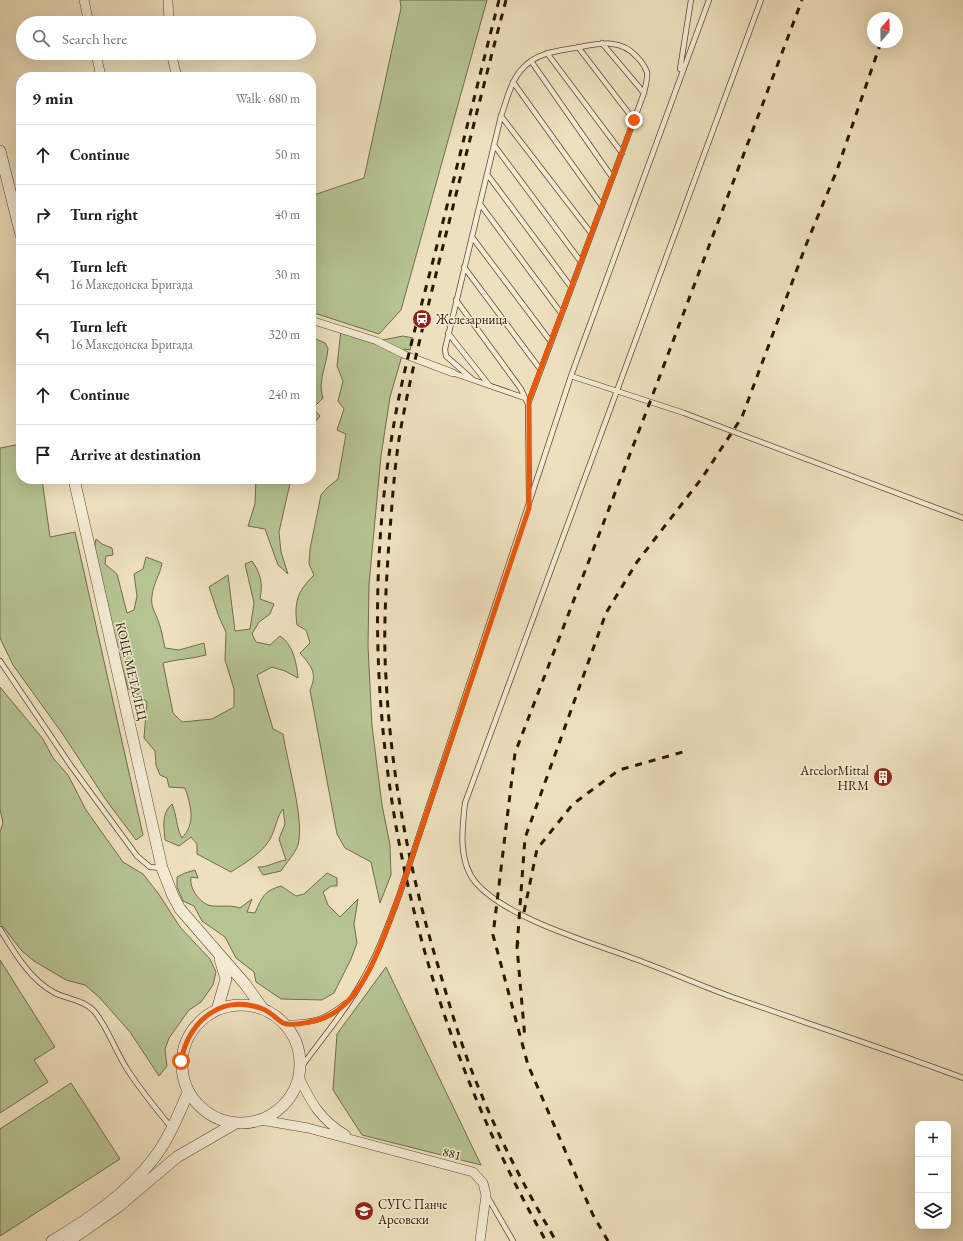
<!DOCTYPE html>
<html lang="en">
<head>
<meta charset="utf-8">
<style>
	body { margin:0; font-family:"EB Garamond",serif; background:#f6f6f6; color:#202124 }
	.controls { position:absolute; right:12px; bottom:12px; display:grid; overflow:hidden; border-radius:8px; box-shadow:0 4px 16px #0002 }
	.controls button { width:36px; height:36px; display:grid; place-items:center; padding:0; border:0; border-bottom:1px solid #e0e0e0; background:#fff; color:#202124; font:20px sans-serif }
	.compass { position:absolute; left:867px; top:12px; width:36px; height:36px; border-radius:50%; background:#fff; box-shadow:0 4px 16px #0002; rotate:20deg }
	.stop { position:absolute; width:12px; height:12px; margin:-9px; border:3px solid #ea580c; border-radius:50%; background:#fff }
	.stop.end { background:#ea580c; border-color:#fff; box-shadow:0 1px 4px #0008 }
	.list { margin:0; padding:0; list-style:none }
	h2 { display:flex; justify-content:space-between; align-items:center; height:52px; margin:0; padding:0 16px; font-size:17px }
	h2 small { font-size:13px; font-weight:400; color:#757577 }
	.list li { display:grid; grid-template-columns:26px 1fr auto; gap:12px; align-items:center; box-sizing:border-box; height:60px; padding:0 16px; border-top:1px solid #e0e0e0 }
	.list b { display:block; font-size:15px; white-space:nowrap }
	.list p { margin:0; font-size:13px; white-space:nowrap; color:#757577 }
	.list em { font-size:13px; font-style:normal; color:#757577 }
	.icon { flex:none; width:22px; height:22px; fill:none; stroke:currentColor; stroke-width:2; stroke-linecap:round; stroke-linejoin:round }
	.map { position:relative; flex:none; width:963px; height:1241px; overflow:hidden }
	.search { position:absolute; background:#fff; box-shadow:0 4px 16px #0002; left:16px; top:16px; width:300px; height:44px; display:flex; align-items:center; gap:10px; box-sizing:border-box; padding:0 14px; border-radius:22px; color:#757577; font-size:15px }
	.panel { position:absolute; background:#fff; box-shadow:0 4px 16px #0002; left:16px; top:72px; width:300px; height:412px; border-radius:16px }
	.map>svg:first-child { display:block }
	.green { fill:#b6c393; stroke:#706d4a }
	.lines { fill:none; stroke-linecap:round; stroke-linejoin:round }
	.service-casing { stroke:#5b4930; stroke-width:6 }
	.pedestrian-casing { stroke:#5b4930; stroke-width:8 }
	.minor-casing { stroke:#5b4930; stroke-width:10 }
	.tertiary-casing { stroke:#5b4930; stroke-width:12 }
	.service { stroke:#f4ebd5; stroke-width:4.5 }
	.pedestrian { stroke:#f4ebd5; stroke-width:7 }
	.minor { stroke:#f4ebd5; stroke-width:9 }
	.tertiary { stroke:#f4ebd5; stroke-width:11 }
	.rail { stroke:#2a1701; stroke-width:3; stroke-dasharray:7 7; stroke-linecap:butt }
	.route { stroke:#ea580c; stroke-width:5 }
	.labels { text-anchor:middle; stroke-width:3; stroke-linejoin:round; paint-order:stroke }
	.poi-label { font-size:13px; fill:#2a1701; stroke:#f4ebd5; text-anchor:start }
	.street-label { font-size:13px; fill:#2a1701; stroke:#f4ebd5 }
</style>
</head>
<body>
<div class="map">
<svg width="963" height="1241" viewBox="0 0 963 1241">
	<rect width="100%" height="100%" fill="#eee0be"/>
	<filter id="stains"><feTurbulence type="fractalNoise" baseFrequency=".005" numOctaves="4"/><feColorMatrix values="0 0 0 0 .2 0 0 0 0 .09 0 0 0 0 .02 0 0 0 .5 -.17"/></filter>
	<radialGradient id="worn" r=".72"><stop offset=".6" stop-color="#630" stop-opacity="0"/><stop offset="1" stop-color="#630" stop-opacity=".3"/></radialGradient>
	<path class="green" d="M400,0H487L401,310L379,334L311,312V196L364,178L401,8Z
		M341,330L377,341L403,336L413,338L410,350L404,349L390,397L381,456L369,584L368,646L372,726L382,805L390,845L391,875L380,903L371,862L345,848L337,834L310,690C318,673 311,666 300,653L310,643L306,630L297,625C294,602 297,592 314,575L309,564L310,549L321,495L327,488L338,479L346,434L337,430L344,409L338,401L343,381L337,366Z
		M311,337L325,343L328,348C327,365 317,382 323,398L313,408L320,416L311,427Z
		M21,444V479H42L50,537L75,532L143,835L136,840L106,800L62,733L13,665L0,638V448Z
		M256,479H291L279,532L281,552L288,574L278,565L265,529L248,526L255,504Z
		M96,539L102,544L112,548L113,555L106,556L105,564L117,574L127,613L134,610L137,596L134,574L143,569L146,557L162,563C160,575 153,584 152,596C150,607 156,613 159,623C162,631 163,640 165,648L179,650L204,643L206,655C192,659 177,659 163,663L173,713L182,722L212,719L234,707V689L225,660L226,632L219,617L209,587L228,575L235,631L250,629L254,603L245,564L252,561C261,574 263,583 260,599L274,604L270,614L259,622L252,634L256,642L270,645L280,636C293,644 297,664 298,678L285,671L272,667L257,675L273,729L283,734C287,761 305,821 298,845C295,854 286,863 281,871L263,875L258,867C266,868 277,861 286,860L279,839L285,824L283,809C277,817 276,826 272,835C266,851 245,863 231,872L197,854V844L191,837L179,846L165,840C164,827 161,814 172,804C177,815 176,828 182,838C196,823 191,806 185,788L169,787L167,778L160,775L156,765L155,751L144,738L147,702L137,694L128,689C124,671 117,654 113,635C111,624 110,613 107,602C102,581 91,561 96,539Z
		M0,687L43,739L53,758L68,775L86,810L123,862L143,874L158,893L180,927L210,959L216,972L213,985L201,1002L189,1010L169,1038L165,1049L167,1066L159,1076L130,1032L99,997L85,985L66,980L34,961L22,951L0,923V832L3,823L0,809Z
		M195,870L198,878L191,877C189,887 198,901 208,905C217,908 229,904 240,908L252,899L247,912L255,913C262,897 264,891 281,886L296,896L304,894L327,873L337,878V886H331L323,892L328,905L340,917L358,899L354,924L357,943L351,959L334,993L322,1000L281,999L256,982L254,972L236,958L225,937L202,921L194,906L183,901L177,887V877L185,873Z
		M0,960L55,1047L34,1060L48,1082L0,1113Z
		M386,967L481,1165L362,1135L333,1090L337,1034Z
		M71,1083L120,1159L0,1236V1129Z"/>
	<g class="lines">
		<g class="service-casing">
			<path id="service" d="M761,0L465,803C462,829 458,862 476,883C508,919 590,942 635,959C668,971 699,985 732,997C809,1024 886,1049 963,1078
				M602,43L644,93
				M578,47L634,120
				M547,53L622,153
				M531,61L612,177
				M680,69L691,0
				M513,82L602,206
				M501,116L591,233
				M494,145L581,262
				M487,174L571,287
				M480,204L561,313
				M472,237L551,342
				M464,267L540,369
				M456,300L521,389L525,398
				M448,333L489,385
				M453,373L525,398L528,404L529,502
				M571,376L684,413L963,518
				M472,379L446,356L445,349L501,116C507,100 511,79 524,67C537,53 557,51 575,48C597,44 620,37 637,57C641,61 645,67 647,72C648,78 645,87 644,93L528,404
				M0,661L71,766L137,856L150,867L161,868
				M0,929C14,952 30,980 55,993C67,999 84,1000 94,1011C108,1028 115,1050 127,1069C140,1089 156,1109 171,1127
				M284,1023C313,1023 323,1021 346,1003
				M302,1066C322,1038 346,1011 362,981C378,954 388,925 399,896L571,376L709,0
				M487,1196L513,1241"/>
		</g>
		<g class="pedestrian-casing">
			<path id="pedestrian" d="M311,320L377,341L403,354L453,373"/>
		</g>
		<g class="minor-casing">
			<path id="minor" d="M84,0L89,23
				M168,0L169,23
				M96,53L101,77
				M171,53L177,77
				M299,1077C311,1103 321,1120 346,1135
				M261,1120L308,1128L473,1172L483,1183L486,1195L480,1241"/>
		</g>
		<g class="tertiary-casing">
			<path id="tertiary" d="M0,151L21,235
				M74,479L162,868L173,896L180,909L245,984L263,1009
				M182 1064a59 59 0 1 1 118 0a59 59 0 1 1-118 0Z
				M217,1010L226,979L220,959
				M52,1241C89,1219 128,1193 154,1158C169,1139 178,1115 188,1093
				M69,1241L119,1206L177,1157L234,1124"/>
		</g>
		<use href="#service" class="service"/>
		<use href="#pedestrian" class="pedestrian"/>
		<use href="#minor" class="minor"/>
		<use href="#tertiary" class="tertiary"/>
		<path class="rail" d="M499,0C477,86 456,171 434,257C421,307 407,356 397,407C343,691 404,992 546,1241
			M506,0C484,83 463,167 442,250C427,311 411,371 400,433C394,469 392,506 389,542C386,587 383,632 386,678C391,776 410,875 439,969C451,1010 463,1052 480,1091C501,1143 528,1193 556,1241
			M524,912L537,849L573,804L619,770L683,752
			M518,942L517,947L525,1039
			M517,947L525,838L606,613L637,562L702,478L742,417L806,245L837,170L881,42
			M608,1241L593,1215L528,1065L493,935L515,753L650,402L802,0"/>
	</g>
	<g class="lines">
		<path class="route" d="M181,1061C189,1021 221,993 263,1009C271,1012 276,1019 283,1023C292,1027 318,1021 328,1016C366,999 385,933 399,896L529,508V400L634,120"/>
	</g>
	<defs>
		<g id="station-disc" transform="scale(1)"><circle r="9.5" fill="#8f2418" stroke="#f4ebd5"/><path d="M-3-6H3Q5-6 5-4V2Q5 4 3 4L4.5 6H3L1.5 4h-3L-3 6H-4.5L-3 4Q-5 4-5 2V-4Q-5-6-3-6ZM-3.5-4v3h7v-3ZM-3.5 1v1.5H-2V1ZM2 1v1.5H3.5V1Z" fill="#fff"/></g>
		<g id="building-disc" transform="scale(1)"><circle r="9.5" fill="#8f2418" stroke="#f4ebd5"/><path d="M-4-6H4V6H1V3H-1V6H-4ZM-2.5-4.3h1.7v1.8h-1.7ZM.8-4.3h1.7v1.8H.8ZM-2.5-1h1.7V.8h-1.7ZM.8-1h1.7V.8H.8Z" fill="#fff"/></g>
		<g id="school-disc" transform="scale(1)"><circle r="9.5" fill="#8f2418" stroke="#f4ebd5"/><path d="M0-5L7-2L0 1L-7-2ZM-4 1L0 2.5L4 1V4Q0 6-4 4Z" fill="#fff"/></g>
	</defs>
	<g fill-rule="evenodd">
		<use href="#station-disc" x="422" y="319"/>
		<use href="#building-disc" x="883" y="777"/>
		<use href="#school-disc" x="364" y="1211"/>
	</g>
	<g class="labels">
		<g class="poi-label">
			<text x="436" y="324">Железарница</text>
			<text x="869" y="775" text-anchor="end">ArcelorMittal<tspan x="869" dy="15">HRM</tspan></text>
			<text x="378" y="1209">СУГС Панче<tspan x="378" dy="15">Арсовски</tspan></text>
		</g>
		<g class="street-label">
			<text transform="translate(132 671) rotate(77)" y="5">КОЦЕ МЕТАЛЕЦ</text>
			<text transform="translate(452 1153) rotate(15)" y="5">881</text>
		</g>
	</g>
	<rect width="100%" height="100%" filter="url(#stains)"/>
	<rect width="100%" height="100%" fill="url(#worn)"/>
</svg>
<div class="controls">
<button>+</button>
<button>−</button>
<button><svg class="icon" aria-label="layers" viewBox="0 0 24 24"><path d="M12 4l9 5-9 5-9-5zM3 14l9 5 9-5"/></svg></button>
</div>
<svg class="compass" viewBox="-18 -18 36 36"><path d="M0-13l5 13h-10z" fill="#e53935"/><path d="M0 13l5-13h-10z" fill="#757577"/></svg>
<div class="stop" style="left:181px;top:1061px"></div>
<div class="stop end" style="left:634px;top:120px"></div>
<div class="search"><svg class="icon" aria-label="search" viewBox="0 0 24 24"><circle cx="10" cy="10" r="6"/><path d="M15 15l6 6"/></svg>Search here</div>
<section class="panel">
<h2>9 min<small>Walk · 680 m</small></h2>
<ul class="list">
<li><svg class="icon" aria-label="ahead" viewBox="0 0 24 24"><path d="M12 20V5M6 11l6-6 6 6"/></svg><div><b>Continue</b></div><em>50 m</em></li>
<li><svg class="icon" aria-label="right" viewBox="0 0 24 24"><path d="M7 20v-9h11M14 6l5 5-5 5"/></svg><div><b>Turn right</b></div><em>40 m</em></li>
<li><svg class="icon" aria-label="left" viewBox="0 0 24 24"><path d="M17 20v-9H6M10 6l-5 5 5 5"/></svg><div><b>Turn left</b><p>16 Македонска Бригада</p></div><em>30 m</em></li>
<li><svg class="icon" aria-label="left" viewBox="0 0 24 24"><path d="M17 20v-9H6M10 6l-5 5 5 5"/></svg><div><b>Turn left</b><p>16 Македонска Бригада</p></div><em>320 m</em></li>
<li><svg class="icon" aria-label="ahead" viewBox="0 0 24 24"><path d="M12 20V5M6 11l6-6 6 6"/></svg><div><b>Continue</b></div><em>240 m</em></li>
<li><svg class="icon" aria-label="arrive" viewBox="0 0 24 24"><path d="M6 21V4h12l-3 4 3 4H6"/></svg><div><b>Arrive at destination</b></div></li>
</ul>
</section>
</div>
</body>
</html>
